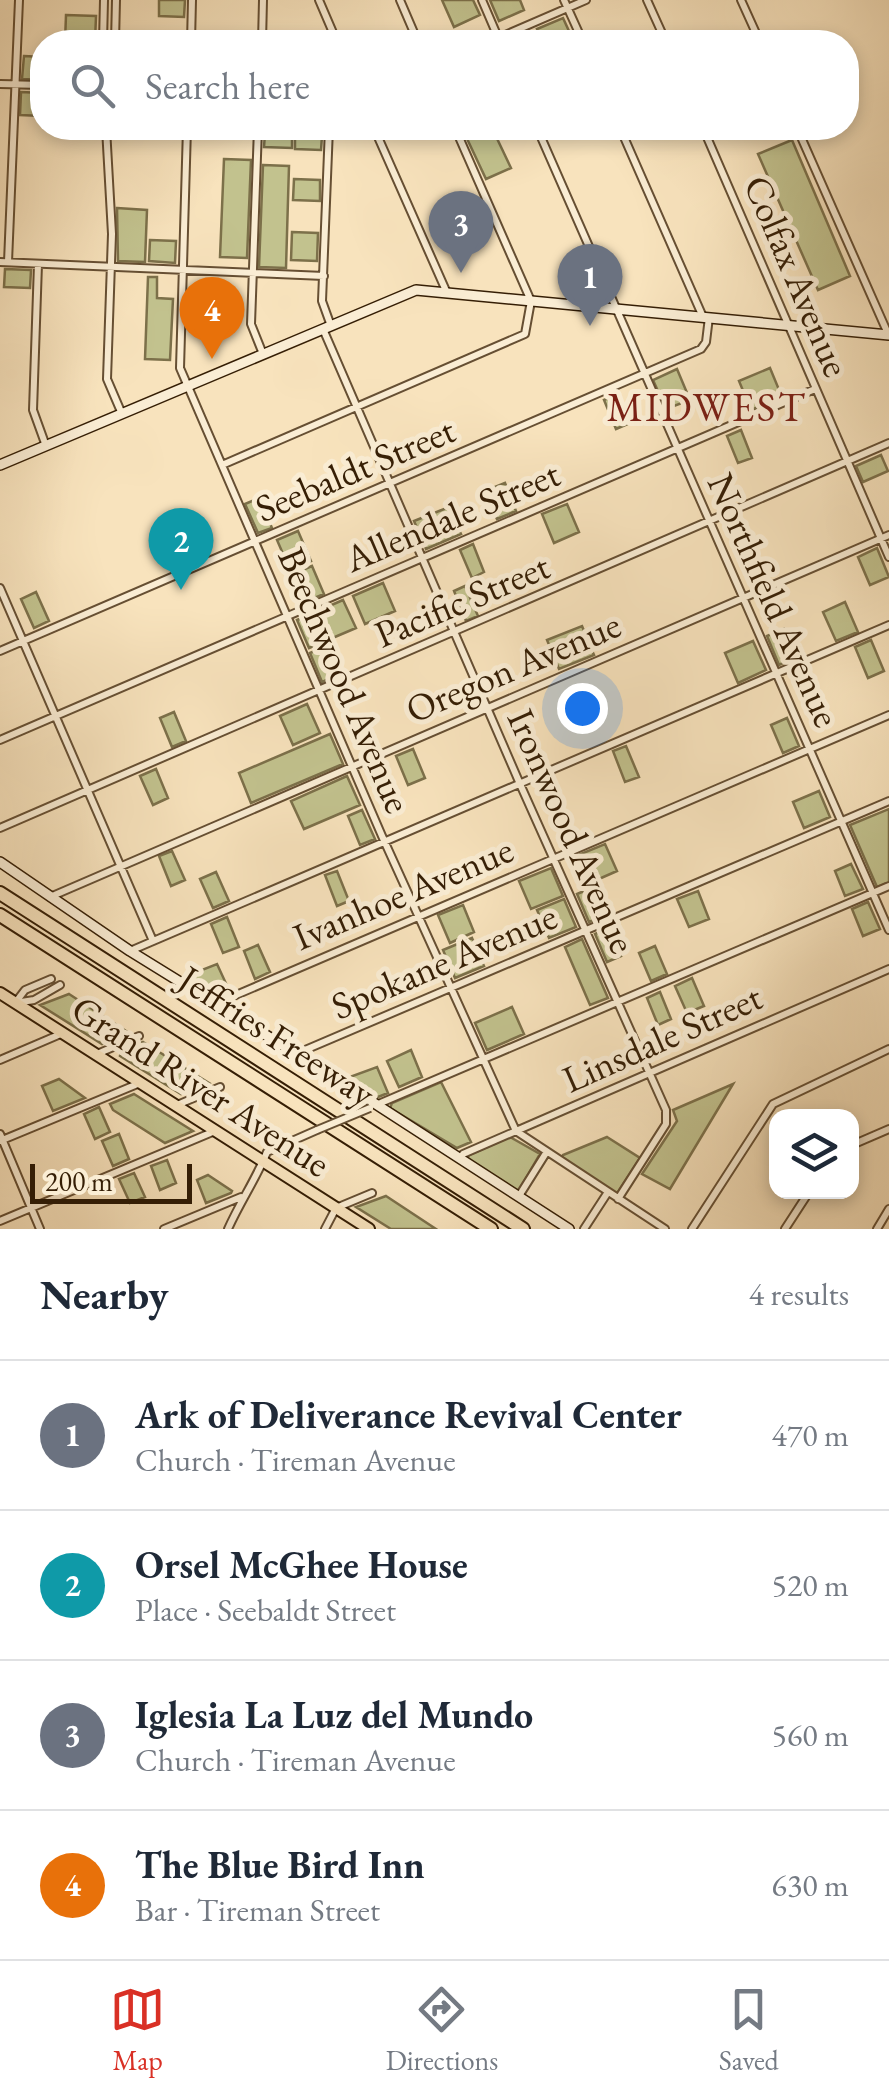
<!DOCTYPE html>
<html lang="en">
<head>
<meta charset="utf-8">
<style>
	body { margin:0; font-family:"EB Garamond",serif; background:#f2f2f3; color:#1f2937 }
	.controls { position:absolute; right:30px; bottom:30px; display:grid; overflow:hidden; border-radius:20px; box-shadow:0 5px 15px #0003 }
	.controls button { width:90px; height:90px; display:grid; place-items:center; padding:0; border:0; border-bottom:2px solid #e0e1e3; background:#fff; color:#1f2937; font:50px sans-serif }
	.scale { position:absolute; left:30px; bottom:25px; width:162px; box-sizing:border-box; padding-left:10px; border:5px solid #351e05; border-top:0; font-size:28px; line-height:35px; white-space:nowrap; color:#351e05; -webkit-text-stroke:8px #faedd4; paint-order:stroke }
	.you { position:absolute; left:582px; top:708px; width:35px; height:35px; margin:-25px; border:8px solid #fff; border-radius:50%; background:#1a73e8; box-shadow:0 0 0 15px #1a73e833 }
	.badge { display:grid; place-items:center; width:65px; height:65px; border-radius:50%; background:#d93025; color:#fff; font-size:32px; font-weight:700 }
	.pin { position:absolute; translate:-50% -82px; filter:drop-shadow(0 2px 5px #0008) }
	.pin::after { content:''; position:absolute; top:52px; width:35px; height:30px; background:inherit; clip-path:polygon(0 0,100% 0,50% 100%) }
	.list { margin:0; padding:0; list-style:none }
	h2 { display:flex; justify-content:space-between; align-items:center; height:130px; margin:0; padding:0 40px; font-size:42px }
	h2 small { font-size:32px; font-weight:400; color:#747a83 }
	.list li { display:grid; grid-template-columns:65px 1fr auto; gap:30px; align-items:center; box-sizing:border-box; height:150px; padding:0 40px; border-top:2px solid #e0e1e3 }
	.list b { display:block; font-size:38px; white-space:nowrap }
	.list p { margin:0; font-size:32px; white-space:nowrap; color:#747a83 }
	.list em { font-size:32px; font-style:normal; color:#747a83 }
	.icon { flex:none; width:55px; height:55px; fill:none; stroke:currentColor; stroke-width:2; stroke-linecap:round; stroke-linejoin:round }
	.map { position:relative; flex:none; width:889px; height:1229px; overflow:hidden }
	.search { position:absolute; background:#fff; box-shadow:0 5px 15px #0003; left:30px; right:30px; top:30px; height:110px; display:flex; align-items:center; gap:25px; box-sizing:border-box; padding:0 35px; border-radius:40px; color:#747a83; font-size:38px }
	.sheet { height:730px; background:#fff }
	nav { display:flex; justify-content:space-around; align-items:center; box-sizing:border-box; height:140px; border-top:2px solid #e0e1e3; background:#fff; font-size:28px; color:#747a83 }
	nav a { display:grid; justify-items:center; gap:5px }
	nav .on { color:#d93025 }
	.map>svg:first-child { display:block }
	.green { fill:#c2c28e; stroke:#7c704a; stroke-width:2.5 }
	.lines { fill:none; stroke-linecap:round; stroke-linejoin:round }
	.street-casing { stroke:#664f33; stroke-width:10 }
	.secondary-casing { stroke:#351e05; stroke-width:12 }
	.primary-casing { stroke:#351e05; stroke-width:14 }
	.highway-casing { stroke:#351e05; stroke-width:16 }
	.street { stroke:#faedd4; stroke-width:6 }
	.secondary { stroke:#faedd4; stroke-width:9 }
	.primary { stroke:#f8e3bd; stroke-width:10 }
	.highway { stroke:#f8e3bd; stroke-width:12 }
	.street-bridge-casing { stroke:#664f33; stroke-width:10; stroke-linecap:butt }
	.street-bridge { stroke:#faedd4; stroke-width:6 }
	.labels { text-anchor:middle; stroke-width:10; stroke-linejoin:round; paint-order:stroke }
	.street-label { font-size:38px; fill:#351e05; stroke:#faedd4 }
	.neighbourhood-label { font-size:40px; letter-spacing:2.5px; fill:#7a1f14; stroke:#faedd4 }
</style>
</head>
<body>
<div class="map">
<svg width="889" height="1229" viewBox="0 0 889 1229">
	<rect width="100%" height="100%" fill="#f8e3bd"/>
	<filter id="stains"><feTurbulence type="fractalNoise" baseFrequency=".002" numOctaves="4"/><feColorMatrix values="0 0 0 0 .2 0 0 0 0 .09 0 0 0 0 .02 0 0 0 .5 -.17"/></filter>
	<radialGradient id="worn" r=".72"><stop offset=".6" stop-color="#630" stop-opacity="0"/><stop offset="1" stop-color="#630" stop-opacity=".3"/></radialGradient>
	<path class="green" d="M159,0H185L184,17L159,16Z
		M442,0H473L480,15L454,27Z
		M490,0H520L524,10L499,21Z
		M66,15L96,16L95,42H65Z
		M563,18L574,42H543L537,29Z
		M24,56L42,57V80L22,79Z
		M21,92L42,93V116L20,115Z
		M462,128H492L511,168L486,179Z
		M265,133L292,134V148L264,147Z
		M295,134L322,136L321,150L295,149Z
		M792,140L850,276L818,290L758,154Z
		M224,159L251,160L247,258L220,257Z
		M263,165L289,166L286,268L259,267Z
		M294,179L320,180V201L293,200Z
		M117,208L147,210L145,262L118,261Z
		M292,232L318,233L317,261L291,260Z
		M150,240L176,241L175,263L149,261Z
		M5,269L31,270L30,288L4,287Z
		M148,277H157V298L173,299L170,360L145,359Z
		M770,368L782,397L751,410L739,381Z
		M677,369L690,400L666,409L653,380Z
		M617,394L630,423L616,429L604,400Z
		M741,430L752,458L738,463L727,436Z
		M881,455L888,471L863,482L856,466Z
		M505,483L516,511L497,519L485,491Z
		M259,498L272,528L258,533L245,504Z
		M567,504L579,532L554,543L542,514Z
		M449,507L461,534L426,549L414,521Z
		M298,531L311,561L290,570L277,540Z
		M473,544L484,572L472,578L460,550Z
		M877,548L889,577L870,585L858,557Z
		M312,566L324,594L312,599L300,571Z
		M383,583L395,611L365,624L353,596Z
		M465,586L478,616L466,621L454,591Z
		M36,592L49,621L34,628L21,599Z
		M343,600L356,628L309,648L297,620Z
		M845,602L858,632L836,641L823,612Z
		M582,626L594,655L559,669L547,640Z
		M784,629L796,657L779,665L767,636Z
		M871,640L884,671L868,678L855,647Z
		M753,641L766,670L738,683L725,653Z
		M329,645L341,674L322,682L310,653Z
		M307,704L320,733L293,745L280,716Z
		M174,712L186,741L172,747L160,718Z
		M787,718L799,746L783,753L771,725Z
		M330,734L343,764L251,803L239,773Z
		M626,746L639,777L625,782L613,751Z
		M413,749L425,778L408,785L396,756Z
		M156,769L168,798L153,805L140,776Z
		M347,776L360,805L304,829L291,801Z
		M819,791L830,817L804,828L793,802Z
		M889,809V882L877,887L850,825Z
		M362,810L375,839L360,845L348,816Z
		M605,844L617,871L583,886L571,858Z
		M172,851L185,880L171,886L159,856Z
		M851,864L863,889L845,896L835,871Z
		M551,868L563,896L531,909L519,881Z
		M337,871L349,901L337,906L325,875Z
		M216,872L229,901L213,908L200,879Z
		M594,887L606,915L589,922L577,894Z
		M698,891L709,919L689,927L677,899Z
		M564,899L576,927L549,938L537,910Z
		M868,902L880,929L863,936L852,909Z
		M463,905L474,932L450,943L438,915Z
		M227,917L239,947L223,953L211,924Z
		M609,928L621,956L607,962L595,934Z
		M472,938L484,966L455,978L443,950Z
		M582,939L608,998L590,1005L565,947Z
		M258,945L270,972L255,979L244,951Z
		M655,946L667,974L651,981L639,953Z
		M217,964L229,990L215,996L184,977Z
		M692,978L704,1006L687,1013L675,986Z
		M660,992L671,1019L658,1025L647,998Z
		M69,994L129,1033L102,1044L40,1005Z
		M512,1007L524,1034L487,1050L475,1023Z
		M143,1042L209,1083L181,1094L120,1056L121,1051Z
		M411,1050L422,1077L399,1087L387,1061Z
		M377,1067L388,1093L378,1097L347,1078Z
		M59,1079L85,1098L53,1111L42,1086Z
		M441,1082L471,1142L457,1148L390,1108L392,1103Z
		M733,1084L670,1189L642,1174L677,1121L673,1110Z
		M134,1094L193,1131L165,1143L113,1110L110,1104Z
		M99,1107L110,1132L95,1139L84,1114Z
		M119,1134L129,1159L113,1166L102,1141Z
		M510,1137L540,1154L518,1192L467,1159L469,1155Z
		M607,1137L640,1158L616,1195L561,1159L563,1155Z
		M167,1160L176,1183L160,1190L151,1166Z
		M134,1173L145,1197L130,1203L119,1179Z
		M208,1175L232,1191L231,1193L206,1203L197,1180Z
		M386,1196L436,1229H391L356,1207Z"/>
	<g class="lines">
		<g class="street-casing">
			<path id="street" d="M319,0L337,42
				M400,0L418,42
				M482,0L500,42
				M564,0L583,42
				M647,0L666,42
				M741,0L760,42
				M103,42L104,0
				M115,42L116,0
				M191,42L192,0
				M262,42L263,0
				M489,42L586,0
				M0,84L42,85
				M106,128L112,234L107,379L122,414
				M187,128L180,368L382,836L516,1131L665,1229
				M258,128L251,324L263,354
				M329,128L322,301L331,326
				M374,128L447,293
				M537,128L889,930
				M620,128L703,317
				M703,128L889,557
				M797,128L889,336
				M0,262L324,276
				M8,262L19,0
				M38,264L33,410L46,446
				M323,329L520,784L666,1110V1124L618,1199
				M222,465L525,334L531,301L455,128
				M0,588L153,941
				M0,651L701,349L706,342L709,317
				M0,740L815,389
				M0,828L889,443
				M50,897L889,535
				M130,951L889,625
				M51,979L25,990L15,1003L34,1000L60,985
				M215,1004L889,715
				M298,1053L889,801
				M97,1054L139,1036
				M0,1060L63,1033
				M177,1105L220,1087
				M376,1105L889,886
				M0,1134L40,1229
				M0,1141L140,1083
				M852,1145L889,1129
				M460,1159L463,1154L889,969
				M519,1196L546,1153
				M0,1221L215,1131
				M164,1229L241,1197
				M228,1229C240,1202 256,1179 267,1152L317,1130
				M325,1229L336,1208L372,1193
				M584,1229L608,1192
				M692,1229L773,1104L889,1049
				M785,1229L809,1192
				M877,1229L889,1209"/>
		</g>
		<g class="secondary-casing">
			<path id="secondary" d="M0,465L416,290L889,335
				M0,862L130,951L337,1079L569,1229"/>
		</g>
		<g class="primary-casing">
			<path id="primary" d="M0,993L369,1229"/>
		</g>
		<g class="highway-casing">
			<path id="highway" d="M0,893L523,1229
				M0,915L491,1229"/>
		</g>
		<use href="#street" class="street"/>
		<use href="#secondary" class="secondary"/>
		<use href="#primary" class="primary"/>
		<use href="#highway" class="highway"/>
		<g class="street-bridge-casing">
			<path id="street-bridge" d="M317,1130L370,1108"/>
		</g>
		<use href="#street-bridge" class="street-bridge"/>
	</g>
	<g class="labels">
		<g class="street-label">
			<text transform="translate(797 276) rotate(67)" y="13">Colfax Avenue</text>
			<text transform="translate(355 469) rotate(-23)" y="13">Seebaldt Street</text>
			<text transform="translate(452 516) rotate(-23)" y="13">Allendale Street</text>
			<text transform="translate(462 600) rotate(-23)" y="13">Pacific Street</text>
			<text transform="translate(774 600) rotate(66)" y="13">Northfield Avenue</text>
			<text transform="translate(513 667) rotate(-23)" y="13">Oregon Avenue</text>
			<text transform="translate(345 680) rotate(67)" y="13">Beechwood Avenue</text>
			<text transform="translate(572 831) rotate(66)" y="13">Ironwood Avenue</text>
			<text transform="translate(403 893) rotate(-23)" y="13">Ivanhoe Avenue</text>
			<text transform="translate(444 961) rotate(-23)" y="13">Spokane Avenue</text>
			<text transform="translate(277 1036) rotate(33)" y="13">Jeffries Freeway</text>
			<text transform="translate(662 1038) rotate(-24)" y="13">Linsdale Street</text>
			<text transform="translate(201 1086) rotate(33)" y="13">Grand River Avenue</text>
		</g>
		<g class="neighbourhood-label">
			<text x="707" y="421">MIDWEST</text>
		</g>
	</g>
	<rect width="100%" height="100%" filter="url(#stains)"/>
	<rect width="100%" height="100%" fill="url(#worn)"/>
</svg>
<div class="controls">
<button><svg class="icon" aria-label="layers" viewBox="0 0 24 24"><path d="M12 4l9 5-9 5-9-5zM3 14l9 5 9-5"/></svg></button>
</div>
<div class="scale">200 m</div>
<div class="you"></div>
<div class="pin badge" style="left:590px;top:326px;background:#6b7280">1</div>
<div class="pin badge" style="left:181px;top:590px;background:#0f9aa8">2</div>
<div class="pin badge" style="left:461px;top:273px;background:#6b7280">3</div>
<div class="pin badge" style="left:212px;top:359px;background:#e8710a">4</div>
<div class="search"><svg class="icon" aria-label="search" viewBox="0 0 24 24"><circle cx="10" cy="10" r="6"/><path d="M15 15l6 6"/></svg>Search here</div>
</div>
<section class="sheet">
<h2>Nearby<small>4 results</small></h2>
<ul class="list">
<li><span class="badge" style="background:#6b7280">1</span><div><b>Ark of Deliverance Revival Center</b><p>Church · Tireman Avenue</p></div><em>470 m</em></li>
<li><span class="badge" style="background:#0f9aa8">2</span><div><b>Orsel McGhee House</b><p>Place · Seebaldt Street</p></div><em>520 m</em></li>
<li><span class="badge" style="background:#6b7280">3</span><div><b>Iglesia La Luz del Mundo</b><p>Church · Tireman Avenue</p></div><em>560 m</em></li>
<li><span class="badge" style="background:#e8710a">4</span><div><b>The Blue Bird Inn</b><p>Bar · Tireman Street</p></div><em>630 m</em></li>
</ul>
</section>
<nav>
<a class="on"><svg class="icon" aria-label="map" viewBox="0 0 24 24"><path d="M3 6l6-2 6 2 6-2v14l-6 2-6-2-6 2zM9 4v14M15 6v14"/></svg>Map</a>
<a><svg class="icon" aria-label="directions" viewBox="0 0 24 24"><path d="M12 3l9 9-9 9-9-9zM9 14v-3h6M13 9l2 2-2 2"/></svg>Directions</a>
<a><svg class="icon" aria-label="saved" viewBox="0 0 24 24"><path d="M7 4h10v16l-5-4-5 4z"/></svg>Saved</a>
</nav>
</body>
</html>
